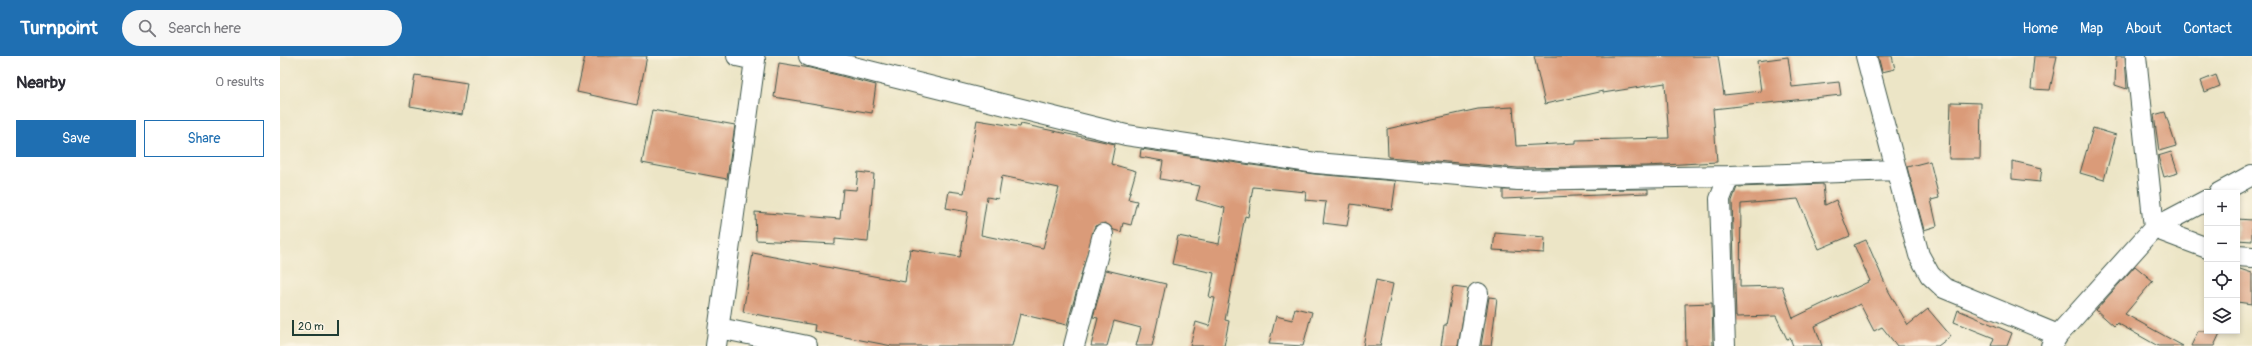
<!DOCTYPE html>
<html lang="en">
<head>
<meta charset="utf-8">
<style>
	body { margin:0; font-family:Pangolin,sans-serif; background:#f7f7f7; color:#2b2b33 }
	.controls { position:absolute; right:12px; bottom:12px; display:grid; overflow:hidden; border-radius:0px; box-shadow:0 2px 6px #0003 }
	.controls button { width:36px; height:36px; display:grid; place-items:center; padding:0; border:0; border-bottom:1px solid #e1e1e2; background:#fff; color:#2b2b33; font:20px sans-serif }
	.scale { position:absolute; left:12px; bottom:10px; width:47px; box-sizing:border-box; padding-left:4px; border:2px solid #1f3d34; border-top:0; font-size:11px; line-height:14px; white-space:nowrap; color:#1f3d34; -webkit-text-stroke:3px #fcf5e5; paint-order:stroke }
	.list { margin:0; padding:0; list-style:none }
	h2 { display:flex; justify-content:space-between; align-items:center; height:52px; margin:0; padding:0 16px; font-size:17px }
	h2 small { font-size:13px; font-weight:400; color:#7c7c81 }
	.actions { display:flex; gap:8px; padding:12px 16px }
	.actions a { flex:1; padding:9px 0; border:1px solid #1f6fb2; border-radius:0px; text-align:center; font-size:14px; color:#1f6fb2 }
	.actions .main { background:#1f6fb2; color:#fff }
	.icon { flex:none; width:22px; height:22px; fill:none; stroke:currentColor; stroke-width:2; stroke-linecap:round; stroke-linejoin:round }
	.map { position:relative; flex:none; width:1972px; height:290px; overflow:hidden }
	header { display:flex; align-items:center; gap:24px; box-sizing:border-box; height:56px; padding:0 20px; background:#1f6fb2; color:#fff }
	header strong { font-size:19px }
	nav { display:flex; gap:22px; margin-inline-start:auto; font-size:14px }
	.search { width:280px; height:36px; background:#f7f7f7; display:flex; align-items:center; gap:10px; box-sizing:border-box; padding:0 14px; border-radius:22px; color:#7c7c81; font-size:15px }
	main { display:flex }
	aside { flex:1; background:#fff }
	.map>svg:first-child { display:block }
	.building { fill:#da9b79; fill-rule:evenodd }
	.lines { fill:none; stroke-linecap:round; stroke-linejoin:round }
	.minor-casing { stroke:#3e564a; stroke-width:22 }
	.minor { stroke:#fff; stroke-width:20 }
</style>
</head>
<body>
<header>
<strong>Turnpoint</strong>
<div class="search"><svg class="icon" aria-label="search" viewBox="0 0 24 24"><circle cx="10" cy="10" r="6"/><path d="M15 15l6 6"/></svg>Search here</div>
<nav><a>Home</a><a>Map</a><a>About</a><a>Contact</a></nav>
</header>
<main>
<aside>
<h2>Nearby<small>0 results</small></h2>
<ul class="list">
</ul>
<div class="actions"><a class="main">Save</a><a>Share</a></div>
</aside>
<div class="map">
<svg width="1972" height="290" viewBox="0 0 1972 290">
	<rect width="100%" height="100%" fill="#fcf5e5"/>
	<filter id="ink" filterUnits="userSpaceOnUse"><feTurbulence type="fractalNoise" baseFrequency=".025" numOctaves="2"/><feDisplacementMap in="SourceGraphic" scale="8" xChannelSelector="R" yChannelSelector="G"/><feConvolveMatrix kernelMatrix="1 2 1 2 8 2 1 2 1" color-interpolation-filters="sRGB"/></filter>
	<filter id="wash" filterUnits="userSpaceOnUse"><feTurbulence type="fractalNoise" baseFrequency=".012" numOctaves="4" result="noise"/><feDisplacementMap in="SourceGraphic" scale="16" xChannelSelector="R" yChannelSelector="G"/><feGaussianBlur stdDeviation="0.9" result="paint"/><feColorMatrix in="noise" values="0 0 0 0 0 0 0 0 0 0 0 0 0 0 0 0 0 1.4 0 .05"/><feComposite in="paint" operator="in"/></filter>
	<g filter="url(#wash)">
		<rect width="100%" height="100%" fill="#ece5c6"/>
		<g id="blocks">
			<path class="building" d="M305,0H367L357,49L297,36Z
				M1254,0H1438L1444,39L1481,35L1477,5L1508,1L1512,31L1559,26L1561,39L1433,53L1437,106L1367,110L1238,112L1108,101L1107,73L1198,53L1233,51L1236,90L1296,87V84L1389,82L1385,27L1323,37V35L1265,48Z
				M1598,0H1612L1615,13L1602,16Z
				M1754,0H1777L1770,34L1751,33Z
				M1836,0H1845L1847,33L1835,29Z
				M499,7L530,12L596,29L592,57L494,41Z
				M135,19L187,27L182,59L130,50Z
				M1936,19L1940,30L1925,36L1921,25Z
				M1671,46L1701,47L1700,103H1669Z
				M372,54L455,69L447,123L362,107Z
				M1885,56L1896,90L1879,95L1874,59Z
				M697,64L740,71L741,68L835,88L831,108L856,115L848,143L857,145L851,169L843,167L841,176L834,174L825,167L815,170L787,269L740,258L732,290H612L534,275L535,269L463,256L473,197L625,226L630,193L680,201L688,156L666,152L669,135L684,137ZM722,120L779,132L763,192L701,179L707,141L718,143Z
				M1813,72L1836,79L1824,124L1800,117Z
				M861,93L1034,118L1116,125L1112,154L1071,148L1067,170L1043,167L1046,146L1025,144L1026,136L973,131L968,161L965,160L945,264L949,265L944,290H910L916,266L929,270L935,242L929,241L934,217L892,208L898,180L939,188L945,152L916,144L920,130L880,123L883,105L860,101Z
				M1891,96L1898,117L1884,121L1878,100Z
				M1650,105L1659,142L1651,144L1657,170L1644,174L1627,111Z
				M1732,105L1762,112L1760,126L1732,123Z
				M578,116L594,118L588,186L555,183V188L476,184L475,156L560,163L563,133L576,134Z
				M1543,128L1545,149L1556,144L1570,180L1539,193L1518,143L1461,148L1460,231L1502,230L1513,262L1590,225L1574,189L1586,184L1608,234L1628,269L1648,253L1671,280L1658,290H1617L1602,271L1594,275L1580,248L1535,270L1542,290H1513L1510,282L1507,283L1496,260L1456,261L1452,145L1457,131Z
				M1368,133V137L1223,143V134Z
				M1957,163L1972,164V185L1957,184Z
				M1215,177L1265,181L1264,197L1213,194Z
				M1855,210L1873,225L1845,258L1903,290H1878L1837,267L1834,270L1816,254Z
				M1957,212L1972,217V248L1957,246Z
				M826,214L886,228L872,290H856L861,272L834,265L827,290H811L818,262L813,261Z
				M1096,224L1113,228L1100,290H1083Z
				M1173,231L1188,233L1178,290H1161L1164,269H1166Z
				M1209,241L1217,242L1211,290H1201Z
				M1432,247L1433,290H1406L1405,248Z
				M1015,252L1032,256L1023,290L989,288L996,260L1012,264Z
				M1678,254L1732,277L1727,290H1711L1714,282L1674,266Z
				M1918,275H1941L1934,290H1911Z"/>
		</g>
	</g>
	<g filter="url(#ink)">
		<use href="#blocks" fill-opacity="0" stroke="#3e564a" stroke-width="1"/>
		<g class="lines">
			<g class="minor-casing">
				<path id="minor" d="M529,0L846,79L1036,107L1238,124L1449,120
					M1586,0L1639,199L1650,219L1664,232L1778,279
					M1856,0L1874,172L1927,192
					M1939,137L1972,119
					M1957,200L1972,201
					M439,272L527,290
					M436,290L475,4L457,0
					M794,290L823,178
					M1189,290L1198,237
					M1445,290L1440,143L1449,120L1616,114
					M1771,290L1778,279L1874,172L1927,144"/>
			</g>
			<use href="#minor" class="minor"/>
		</g>
	</g>
</svg>
<div class="controls">
<button>+</button>
<button>−</button>
<button><svg class="icon" aria-label="locate" viewBox="0 0 24 24"><circle cx="12" cy="12" r="6"/><path d="M12 2v4M12 18v4M2 12h4M18 12h4"/></svg></button>
<button><svg class="icon" aria-label="layers" viewBox="0 0 24 24"><path d="M12 4l9 5-9 5-9-5zM3 14l9 5 9-5"/></svg></button>
</div>
<div class="scale">20 m</div>
</div>
</main>
</body>
</html>
